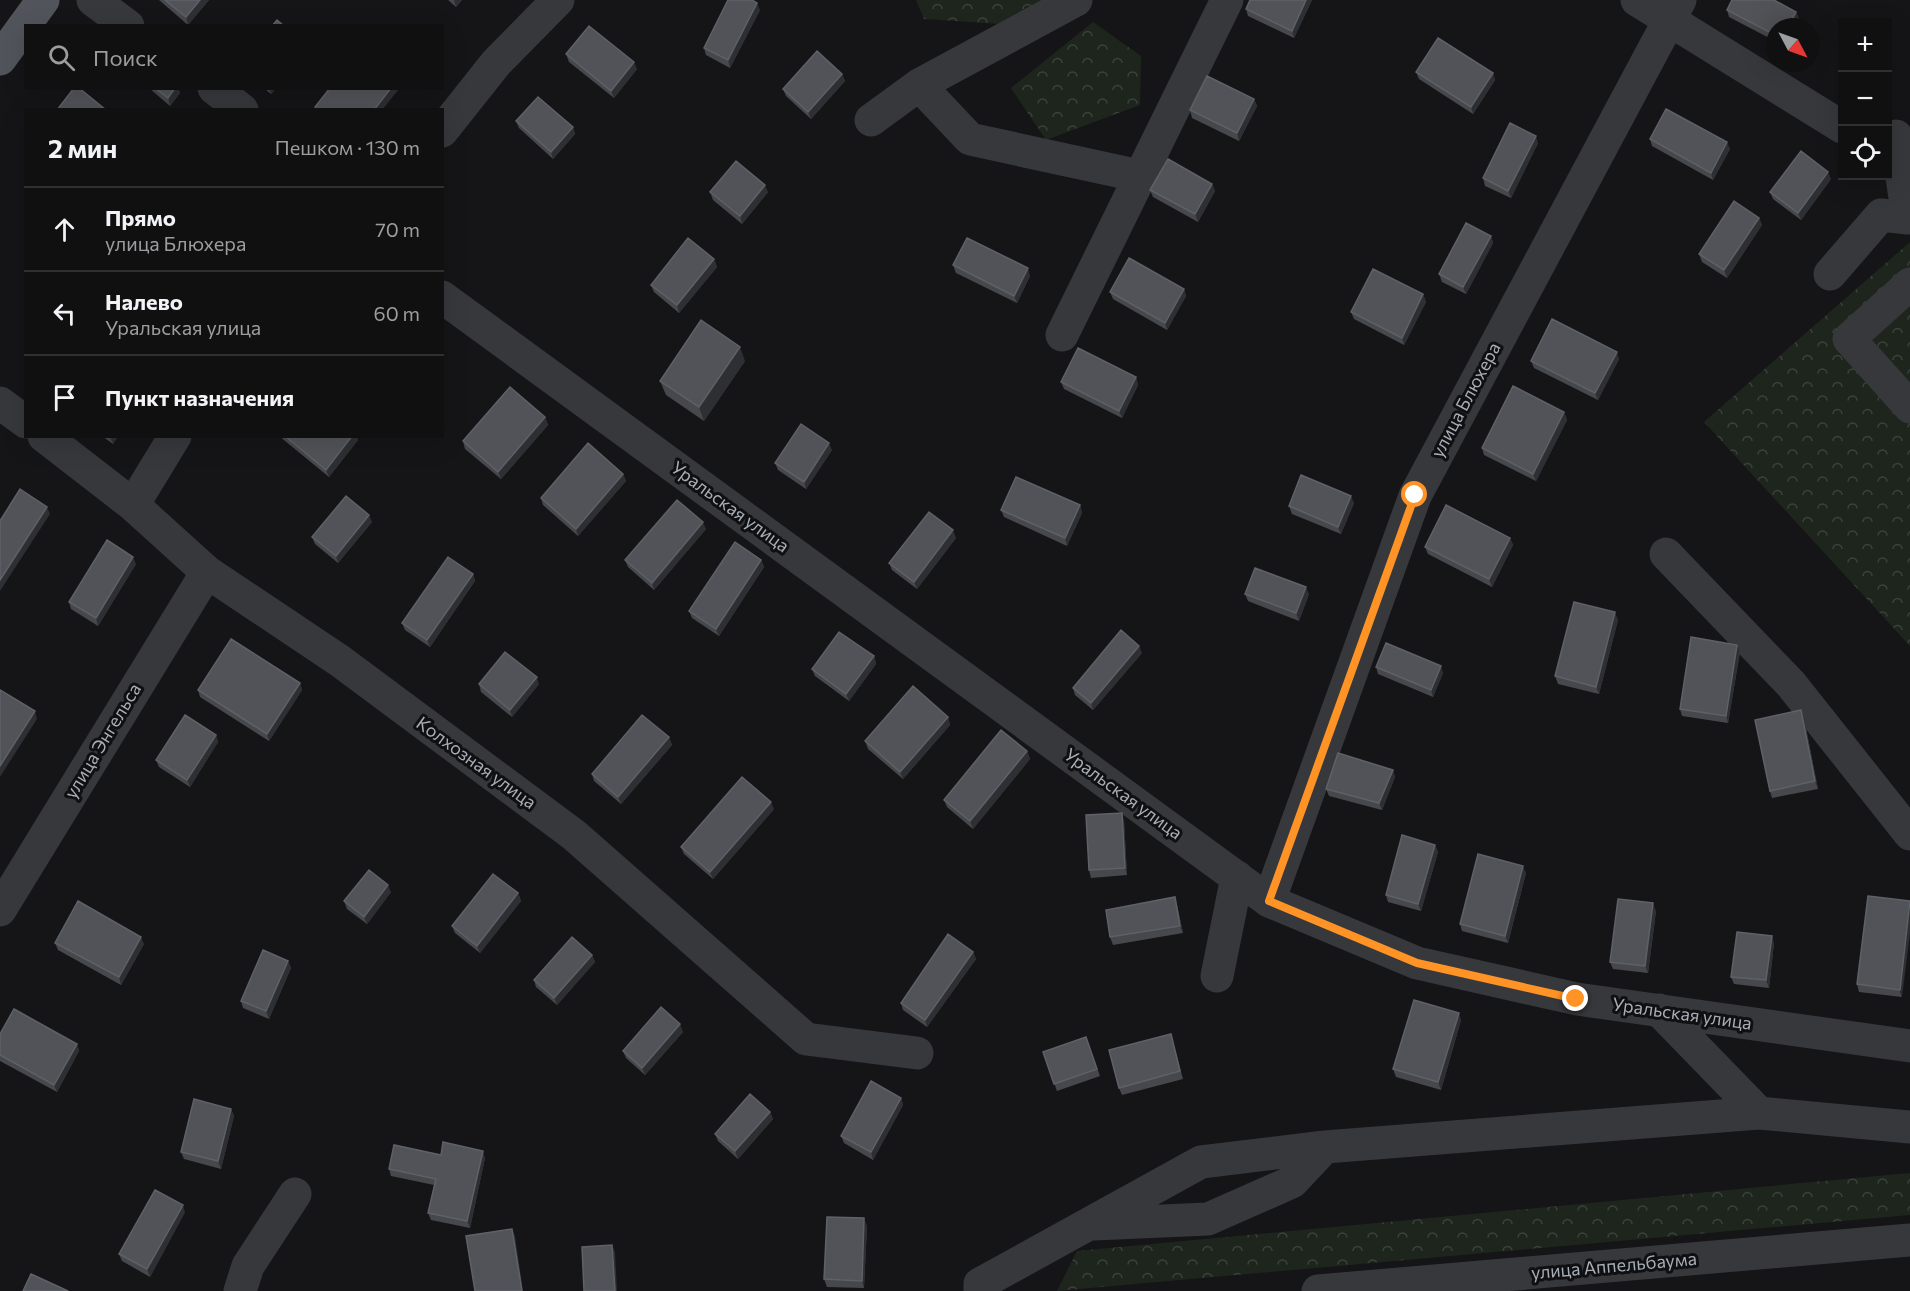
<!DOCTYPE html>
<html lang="ru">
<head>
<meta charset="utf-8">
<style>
	body { margin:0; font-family:Commissioner,sans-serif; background:#1e1e1f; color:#f1f3f6 }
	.controls { position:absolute; right:18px; top:18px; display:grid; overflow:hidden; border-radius:0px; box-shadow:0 6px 24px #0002 }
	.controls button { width:54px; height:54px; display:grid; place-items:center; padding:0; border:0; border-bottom:2px solid #303031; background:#101011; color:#f1f3f6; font:30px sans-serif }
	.compass { position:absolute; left:1766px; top:18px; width:54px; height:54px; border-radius:50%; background:#101011; box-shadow:0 6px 24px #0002; rotate:131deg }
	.stop { position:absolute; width:18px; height:18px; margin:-14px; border:4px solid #ff9325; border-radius:50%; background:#fff }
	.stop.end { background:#ff9325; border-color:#fff; box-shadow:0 2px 6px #0008 }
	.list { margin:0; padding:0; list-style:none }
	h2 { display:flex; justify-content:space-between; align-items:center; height:78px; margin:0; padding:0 24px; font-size:26px }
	h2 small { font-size:20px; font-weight:400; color:#9c9d9f }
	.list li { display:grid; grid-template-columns:39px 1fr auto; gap:18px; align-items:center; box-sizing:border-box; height:84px; padding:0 24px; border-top:2px solid #303031 }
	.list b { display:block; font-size:22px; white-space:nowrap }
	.list p { margin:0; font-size:20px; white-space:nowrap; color:#9c9d9f }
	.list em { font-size:20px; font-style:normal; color:#9c9d9f }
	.icon { flex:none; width:33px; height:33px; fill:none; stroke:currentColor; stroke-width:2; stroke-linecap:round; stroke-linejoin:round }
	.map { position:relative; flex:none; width:1910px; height:1291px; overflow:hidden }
	.search { position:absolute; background:#101011; box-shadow:0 6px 24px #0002; left:24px; top:24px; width:420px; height:66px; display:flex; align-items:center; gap:15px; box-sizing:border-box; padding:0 21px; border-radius:0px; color:#9c9d9f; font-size:22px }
	.panel { position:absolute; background:#101011; box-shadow:0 6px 24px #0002; left:24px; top:108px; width:420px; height:330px; border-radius:0px }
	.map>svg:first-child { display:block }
	.forest { fill:url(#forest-crowns) }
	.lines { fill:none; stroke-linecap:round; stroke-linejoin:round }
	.minor { stroke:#36383c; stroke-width:33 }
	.major { stroke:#51555b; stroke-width:33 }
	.wall { fill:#46484c }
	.shaded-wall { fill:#2e2f32 }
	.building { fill:#515358; stroke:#5e6167; stroke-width:1.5 }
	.route { stroke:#ff9325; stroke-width:8 }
	.labels { text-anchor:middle; stroke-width:6; stroke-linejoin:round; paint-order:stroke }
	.street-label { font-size:18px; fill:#a6aeb8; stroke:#101012 }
</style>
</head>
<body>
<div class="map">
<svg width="1910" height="1291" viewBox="0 0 1910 1291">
	<defs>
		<pattern id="forest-crowns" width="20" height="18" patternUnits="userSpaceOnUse" patternTransform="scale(1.5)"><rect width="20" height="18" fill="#1d251d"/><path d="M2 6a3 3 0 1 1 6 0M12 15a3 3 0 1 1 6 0" fill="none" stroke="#3b423c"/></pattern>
	</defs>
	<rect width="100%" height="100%" fill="#151517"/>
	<path class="forest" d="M916,0H1044L1000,24L924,19Z
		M1093,22L1141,56L1140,105L1046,140L1011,88Z
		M1910,242V646L1704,422Z
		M1910,1173V1215L1057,1291L1077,1251Z"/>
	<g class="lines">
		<path class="minor" d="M93,0L128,26
			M1637,0L1842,127
			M919,85L970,139L1140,176
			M214,88L242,110
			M871,120L919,85L1076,0
			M442,131L496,63L558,0
			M1830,274L1881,215L1908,218L1896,136
			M1910,284L1849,339L1910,407
			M442,297L1269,901L1417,963L1577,999L1910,1046
			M1062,335L1227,0
			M0,403L26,422
			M44,436L133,505L207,572L340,661L574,835L806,1039L917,1053
			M133,505L175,436
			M1666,554L1791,684L1910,834
			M1269,901L1415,496L1680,0
			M0,910L207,572
			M1217,976L1237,877
			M1659,1010L1759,1113
			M1094,1224L1208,1219L1292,1182L1325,1147
			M240,1291L248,1266L295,1194
			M980,1291V1284L1201,1162L1325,1147L1759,1113L1910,1127
			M1318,1291L1910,1240"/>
		<path class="major" d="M0,59L43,0"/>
	</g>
	<path class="wall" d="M159,0H209L188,25Z
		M448,0H462L456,7Z
		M1312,0L1294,38L1248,16L1246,9Z
		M760,10L730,68L706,55L704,48Z
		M1727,10L1796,12L1799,19L1775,27V41L1729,17Z
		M566,54L637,69L614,98L569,62Z
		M1416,72L1493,73L1495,80L1473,114L1419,79Z
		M842,74L845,81L811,119L786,96L783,89Z
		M149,88H178L180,93L170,106Z
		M264,88H276L271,94Z
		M1254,99L1257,106L1239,141L1192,118L1190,110Z
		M516,121L573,127L575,134L553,159L519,128Z
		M1650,139L1730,149L1713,180L1652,146Z
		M1538,143L1511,198L1485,186L1483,178Z
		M1831,179L1801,220L1773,199L1770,192Z
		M1212,184L1215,191L1198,222L1153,197L1150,190Z
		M710,192H768L742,224L713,200Z
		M1759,218L1762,225L1727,278L1702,262L1699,254Z
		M1491,236L1493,243L1466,294L1442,282L1439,274Z
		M714,259L717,267L679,313L654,292L651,285Z
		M953,265L1030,276L1017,303L956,273Z
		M1184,289L1186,296L1167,330L1113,299L1110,292Z
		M1423,294L1426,302L1404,345L1354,319L1351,312Z
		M1619,359L1598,400L1534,368L1531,361Z
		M745,361L704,421L666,395L660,381Z
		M1136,377L1138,385L1122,418L1064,389L1061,382Z
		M1564,412L1567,420L1536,481L1484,455L1482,448Z
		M545,417L548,425L501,479L465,449L463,441Z
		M102,436H118L113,444Z
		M279,436H356L358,440L329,477Z
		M832,450L806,489L778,470L775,463Z
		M623,474L626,481L578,536L543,505L541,498Z
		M1354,503L1341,534L1292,514L1289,506Z
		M1080,505L1082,513L1067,546L1004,517L1001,510Z
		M372,522L338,563L315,544L312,537Z
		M706,529L654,590L628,567L625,560Z
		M956,538L917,589L892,570L889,563Z
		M1510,538L1513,545L1492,587L1428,554L1425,547Z
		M761,560L764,567L719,636L692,618L689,611Z
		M136,564L98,626L71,609L69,602Z
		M473,574L475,581L430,647L405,630L402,623Z
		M1245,594H1309L1299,621L1248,601Z
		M1618,620L1599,694L1558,684L1555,676Z
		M1740,652L1728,723L1682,716L1680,709Z
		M1142,653L1093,710L1075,695L1073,688Z
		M874,656L876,664L849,701L815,676L812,669Z
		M1376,667L1443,673L1433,697L1378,674Z
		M300,683L302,690L269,741L200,697L198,690Z
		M479,684H539L512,717L481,692Z
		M1801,710L1804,718L1818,789L1772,798L1770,791Z
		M948,717L950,725L903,779L868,749L865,741Z
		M216,735L218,742L190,787L159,767L156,760Z
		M669,737L672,745L621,804L594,781L592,774Z
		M1027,751L1030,759L973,829L947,807L944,800Z
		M1393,770L1395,777L1382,810L1329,796L1326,789Z
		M774,809L713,879L684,854L681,847Z
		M1124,820L1127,875L1091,878L1089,870Z
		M1435,845L1438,852L1421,911L1388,902L1386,895Z
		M1526,873L1508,943L1462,931L1460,924Z
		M391,892L367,924L347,909L344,901Z
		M518,893L521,901L480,953L455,933L452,926Z
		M1868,896L1902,997L1859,992L1857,984Z
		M1177,905L1183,933L1113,945L1110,937Z
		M1656,911L1648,973L1613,969L1610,962Z
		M55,943L144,944L121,985L58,950Z
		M1774,943L1769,988L1734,984L1731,977Z
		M973,952L976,959L927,1027L903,1010L901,1003Z
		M592,955L595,962L557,1005L536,987L534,980Z
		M288,961L291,968L269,1019L243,1008L241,1001Z
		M1461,1020L1441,1090L1396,1077L1393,1069Z
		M683,1032L645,1075L626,1058L623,1051Z
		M0,1034L77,1044L79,1051L57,1092L0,1061Z
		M1171,1034L1183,1079L1122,1095L1119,1088Z
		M1086,1037L1100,1076L1057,1091L1043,1052Z
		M901,1098L903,1105L873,1160L844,1143L841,1136Z
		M231,1109L234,1116L221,1169L184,1159L181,1152Z
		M770,1112L773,1119L738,1159L718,1141L715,1134Z
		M441,1155L485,1158L470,1228L431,1220L428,1213L434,1185L391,1176L389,1169Z
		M185,1212L150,1277L122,1261L119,1254Z
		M867,1226L864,1288L827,1287L824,1279Z"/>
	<path class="shaded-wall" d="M200,0H209L188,25L186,17Z
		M454,0H462L456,7Z
		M1306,0H1312L1294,38L1292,31Z
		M757,3L760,10L730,68L728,60Z
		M1796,12L1799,19L1795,27H1788Z
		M634,62L637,69L614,98L611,91Z
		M1493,73L1495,80L1473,114L1471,107Z
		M842,74L845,81L811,119L808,112Z
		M175,88H178L180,93L170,106L168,98Z
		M269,88H276L271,94Z
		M391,88L399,89L382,110H374Z
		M1254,99L1257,106L1239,141L1237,133Z
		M573,127L575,134L553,159L551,152Z
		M1536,136L1538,143L1511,198L1508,191Z
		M1727,142L1730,149L1713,180L1711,173Z
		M1828,172L1831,179L1801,220L1798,213Z
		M1212,184L1215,191L1198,222L1195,214Z
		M765,185L768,192L742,224L740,216Z
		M1759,218L1762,225L1727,278L1724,270Z
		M1491,236L1493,243L1466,294L1463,287Z
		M714,259L717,267L679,313L677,305Z
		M1028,268L1030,276L1017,303L1014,296Z
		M1184,289L1186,296L1167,330L1165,323Z
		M1423,294L1426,302L1404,345L1402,338Z
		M740,347L745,361L704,421L699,407Z
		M1617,352L1619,359L1598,400L1595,393Z
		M1136,377L1138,385L1122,418L1119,411Z
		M1564,412L1567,420L1536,481L1533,474Z
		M545,417L548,425L501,479L498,472Z
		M118,436L113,444L110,437Z
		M352,436H356L358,440L329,477L326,470Z
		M829,443L832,450L806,489L804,482Z
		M623,474L626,481L578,536L576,529Z
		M1351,496L1354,503L1341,534L1338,527Z
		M1080,505L1082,513L1067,546L1065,538Z
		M47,507L50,514L0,591V580Z
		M369,515L372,522L338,563L336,556Z
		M703,522L706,529L654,590L652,583Z
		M953,530L956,538L917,589L914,582Z
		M1510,538L1513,545L1492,587L1489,579Z
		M133,557L136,564L98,626L96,618Z
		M761,560L764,567L719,636L716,629Z
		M473,574L475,581L430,647L427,640Z
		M1306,587L1309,594L1299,621L1296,613Z
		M1615,612L1618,620L1599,694L1596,687Z
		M1737,645L1740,652L1728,723L1726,716Z
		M1139,646L1142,653L1093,710L1091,703Z
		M874,656L876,664L849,701L846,694Z
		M1441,666L1443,673L1433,697L1431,690Z
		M537,677L539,684L512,717L510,710Z
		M300,683L302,690L269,741L267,734Z
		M1801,710L1804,718L1818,789L1815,781Z
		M35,711L37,719L0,777V766Z
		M948,717L950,725L903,779L900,772Z
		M216,735L218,742L190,787L187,780Z
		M669,737L672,745L621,804L618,797Z
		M1027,751L1030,759L973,829L970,821Z
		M1393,770L1395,777L1382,810L1379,803Z
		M771,802L774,809L713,879L710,872Z
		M1122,813L1124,820L1127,875L1125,868Z
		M1435,845L1438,852L1421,911L1418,904Z
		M1523,866L1526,873L1508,943L1505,936Z
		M388,885L391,892L367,924L364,917Z
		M518,893L521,901L480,953L477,946Z
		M1175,897L1177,905L1183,933L1180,926Z
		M1653,903L1656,911L1648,973L1645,966Z
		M1910,906V934L1902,997L1900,990Z
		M1772,936L1774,943L1769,988L1766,980Z
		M141,937L144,944L121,985L119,977Z
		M973,952L976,959L927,1027L925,1020Z
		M592,955L595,962L557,1005L554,998Z
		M288,961L291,968L269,1019L266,1011Z
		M1459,1013L1461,1020L1441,1090L1438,1082Z
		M680,1024L683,1032L645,1075L642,1068Z
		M77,1044L79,1051L57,1092L54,1085Z
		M901,1098L903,1105L873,1160L871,1152Z
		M231,1109L234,1116L221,1169L218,1161Z
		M770,1112L773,1119L738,1159L735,1151Z
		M483,1151L485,1158L470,1228L467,1221Z
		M183,1205L185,1212L150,1277L147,1269Z
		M864,1218L867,1226L864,1288L862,1281Z
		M512,1229L515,1236L523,1291H522Z
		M612,1245L615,1252L617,1291H615Z"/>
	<path class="building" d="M165,0H200L186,17Z
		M728,0H752L757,3L728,60L704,48Z
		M1250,0H1306L1292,31L1246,9Z
		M1732,0H1774L1796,12L1788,27H1775V35L1727,10Z
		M277,20L284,26H272Z
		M589,26L634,62L611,91L566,54Z
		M1438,38L1493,73L1471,107L1416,72Z
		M817,51L842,74L808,112L783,89Z
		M1207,76L1254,99L1237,133L1190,110Z
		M74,88H79L106,110H57Z
		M155,88H175L168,98Z
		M330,88H391L374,110H317L315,107Z
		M538,97L573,127L551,152L516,121Z
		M1666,109L1727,142L1711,173L1650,139Z
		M1510,123L1536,136L1508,191L1483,178Z
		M1801,151L1828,172L1798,213L1770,192Z
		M1168,159L1212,184L1195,214L1150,190Z
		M736,161L765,185L740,216L710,192Z
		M1734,201L1759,218L1724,270L1699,254Z
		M1466,223L1491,236L1463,287L1439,274Z
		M688,238L714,259L677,305L651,285Z
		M967,238L1028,268L1014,296L953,265Z
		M1129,258L1184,289L1165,323L1110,292Z
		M1373,269L1423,294L1402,338L1351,312Z
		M1552,319L1617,352L1595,393L1531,361Z
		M701,320L740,347L699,407L660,381Z
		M1078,348L1136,377L1119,411L1061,382Z
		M1513,386L1564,412L1533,474L1482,448Z
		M510,387L545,417L498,472L463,441Z
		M801,424L829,443L804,482L775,463Z
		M285,436H352L326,470Z
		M588,443L623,474L576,529L541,498Z
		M1301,475L1351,496L1338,527L1289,506Z
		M1016,477L1080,505L1065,538L1001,510Z
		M20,489L47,507L0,580V521Z
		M346,496L369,515L336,556L312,537Z
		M677,500L703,522L652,583L625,560Z
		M1446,505L1510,538L1489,579L1425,547Z
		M929,512L953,530L914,582L889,563Z
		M107,540L133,557L96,618L69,602Z
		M735,542L761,560L716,629L689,611Z
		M448,557L473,574L427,640L402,623Z
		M1255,568L1306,587L1296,613L1245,594Z
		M1574,602L1615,612L1596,687L1555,676Z
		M1121,630L1139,646L1091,703L1073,688Z
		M839,632L874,656L846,694L812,669Z
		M1691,637L1737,645L1726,716L1680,709Z
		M231,639L300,683L267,734L198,690Z
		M1386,643L1441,666L1431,690L1376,667Z
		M505,652L537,677L510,710L479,684Z
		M913,686L948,717L900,772L865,741Z
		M0,690L35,711L0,766Z
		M1801,710L1815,781L1770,791L1755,720Z
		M185,715L216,735L187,780L156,760Z
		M642,715L669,737L618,797L592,774Z
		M1001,730L1027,751L970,821L944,800Z
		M1338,753L1393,770L1379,803L1326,789Z
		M742,777L771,802L710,872L681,847Z
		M1122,813L1125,868L1089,870L1086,815Z
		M1402,835L1435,845L1418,904L1386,895Z
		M1478,854L1523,866L1505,936L1460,924Z
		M369,870L388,885L364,917L344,901Z
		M493,874L518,893L477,946L452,926Z
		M1868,896L1910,901L1900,990L1857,984Z
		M1175,897L1180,926L1110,937L1106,910Z
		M1618,899L1653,903L1645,966L1610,962Z
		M78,901L141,937L119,977L55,943Z
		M1737,932L1772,936L1766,980L1731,977Z
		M948,934L973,952L925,1020L901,1003Z
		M572,937L592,955L554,998L534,980Z
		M263,950L288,961L266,1011L241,1001Z
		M1414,1000L1459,1013L1438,1082L1393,1069Z
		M661,1007L680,1024L642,1068L623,1051Z
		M14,1009L77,1044L54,1085L0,1055V1034Z
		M1171,1034L1180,1071L1119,1088L1109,1050Z
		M1086,1037L1097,1069L1054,1084L1043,1052Z
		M871,1081L901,1098L871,1152L841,1136Z
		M750,1094L770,1112L735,1151L715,1134Z
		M194,1099L231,1109L218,1161L181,1152Z
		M443,1142L483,1151L467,1221L428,1213L436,1179L389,1169L394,1145L441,1155Z
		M155,1190L183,1205L147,1269L119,1254Z
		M827,1217L864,1218L862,1281L824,1279Z
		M512,1229L522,1291H475L466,1236Z
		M612,1245L615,1291H584L582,1247Z
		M31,1274L68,1291H23Z"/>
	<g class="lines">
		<path class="route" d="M1415,495L1269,901L1417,963L1576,999"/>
	</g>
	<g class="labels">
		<g class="street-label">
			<text transform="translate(1466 400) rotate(-62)" y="6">улица Блюхера</text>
			<text transform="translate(730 507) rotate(36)" y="6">Уральская улица</text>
			<text transform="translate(103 741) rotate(-59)" y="6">улица Энгельса</text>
			<text transform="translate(476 763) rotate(36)" y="6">Колхозная улица</text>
			<text transform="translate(1123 794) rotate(36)" y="6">Уральская улица</text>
			<text transform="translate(1682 1014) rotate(8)" y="6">Уральская улица</text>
			<text transform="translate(1614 1266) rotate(-5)" y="6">улица Аппельбаума</text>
		</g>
	</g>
</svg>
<div class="controls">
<button>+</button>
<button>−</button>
<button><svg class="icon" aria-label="locate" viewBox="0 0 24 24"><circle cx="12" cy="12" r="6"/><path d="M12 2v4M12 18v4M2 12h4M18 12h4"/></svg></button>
</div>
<svg class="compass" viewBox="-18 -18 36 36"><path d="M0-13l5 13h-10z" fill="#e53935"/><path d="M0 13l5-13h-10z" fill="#9c9d9f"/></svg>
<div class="stop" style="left:1415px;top:495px"></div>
<div class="stop end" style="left:1576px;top:999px"></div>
<div class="search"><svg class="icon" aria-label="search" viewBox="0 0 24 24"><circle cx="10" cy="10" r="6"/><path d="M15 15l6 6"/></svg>Поиск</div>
<section class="panel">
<h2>2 мин<small>Пешком · 130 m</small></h2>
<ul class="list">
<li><svg class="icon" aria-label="ahead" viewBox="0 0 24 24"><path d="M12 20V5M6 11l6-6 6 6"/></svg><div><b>Прямо</b><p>улица Блюхера</p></div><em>70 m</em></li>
<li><svg class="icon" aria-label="left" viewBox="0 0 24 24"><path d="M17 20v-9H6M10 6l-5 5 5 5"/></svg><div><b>Налево</b><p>Уральская улица</p></div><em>60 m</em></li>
<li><svg class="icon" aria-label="arrive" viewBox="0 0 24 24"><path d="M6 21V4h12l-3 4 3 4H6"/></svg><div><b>Пункт назначения</b></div></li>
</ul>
</section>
</div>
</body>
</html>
